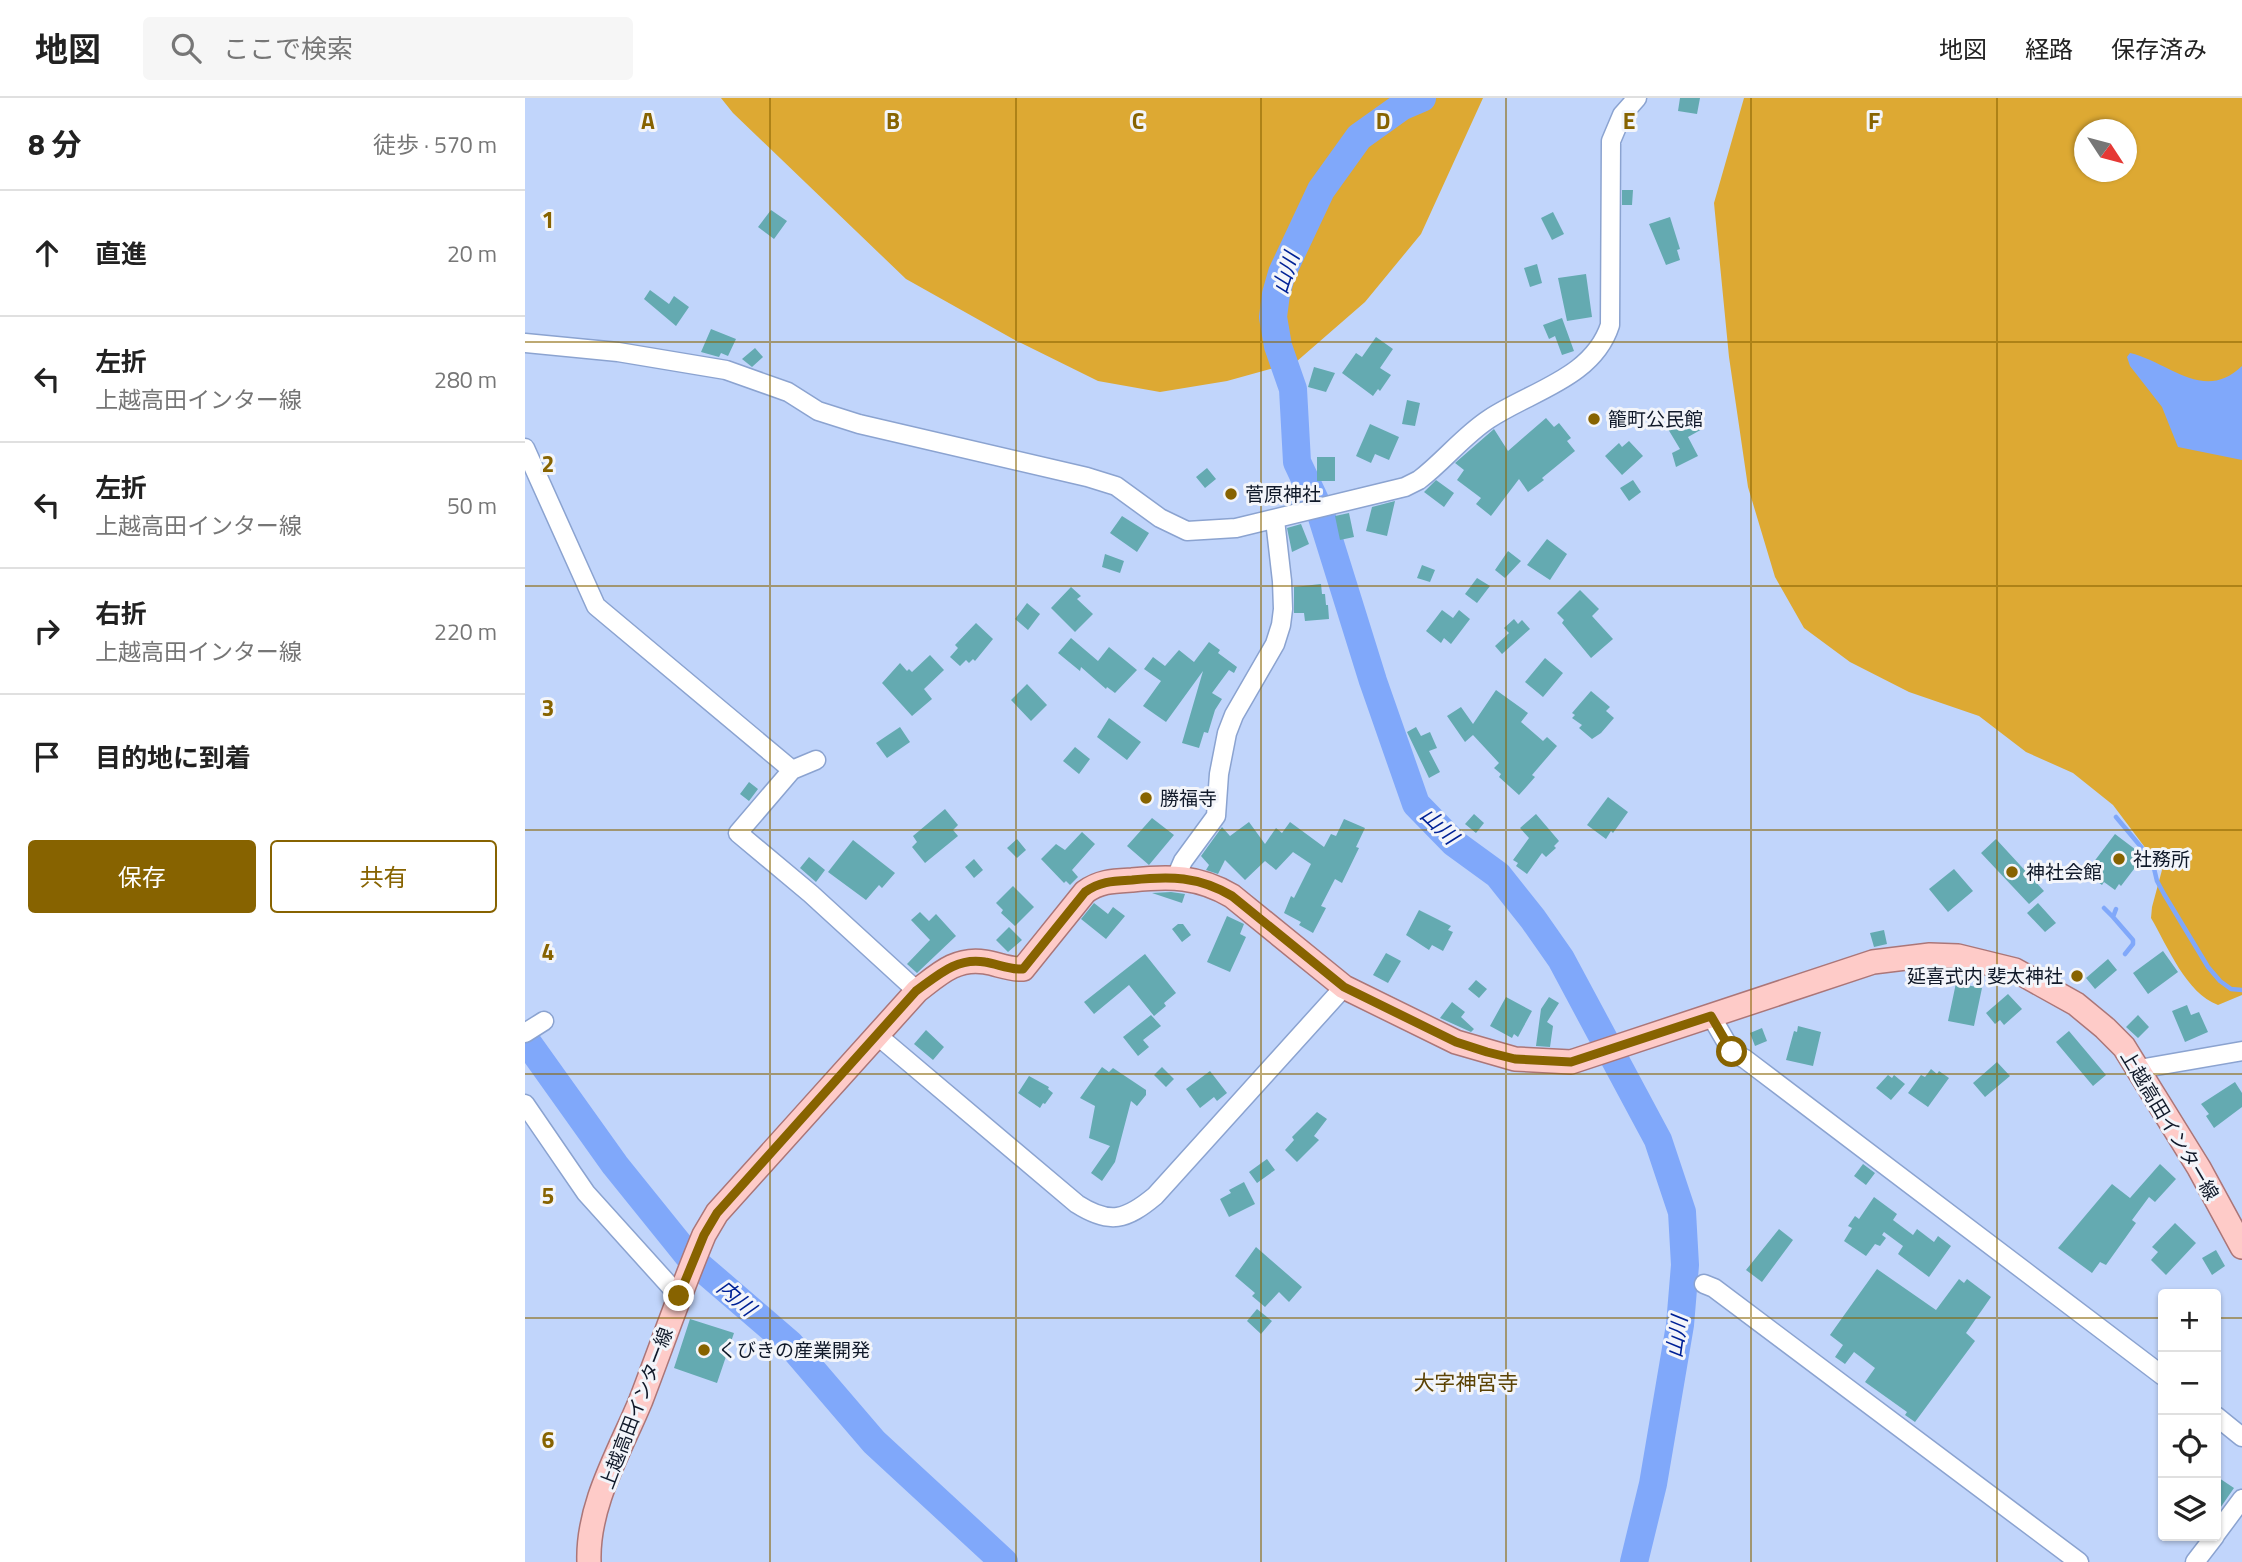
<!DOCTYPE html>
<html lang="ja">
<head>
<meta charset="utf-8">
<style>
	body { margin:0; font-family:"Titillium Web","Noto Sans JP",sans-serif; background:#f6f6f6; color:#222 }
	.controls { position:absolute; right:21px; bottom:21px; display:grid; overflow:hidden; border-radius:7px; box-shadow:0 2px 5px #0004 }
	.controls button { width:63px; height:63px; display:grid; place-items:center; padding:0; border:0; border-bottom:2px solid #e0e0e0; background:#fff; color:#222; font:35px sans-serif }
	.compass { position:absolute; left:1549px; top:21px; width:63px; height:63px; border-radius:50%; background:#fff; box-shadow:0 2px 5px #0004; rotate:126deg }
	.stop { position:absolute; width:21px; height:21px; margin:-16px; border:5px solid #876300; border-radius:50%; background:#fff }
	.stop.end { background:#876300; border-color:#fff; box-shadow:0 2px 7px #0008 }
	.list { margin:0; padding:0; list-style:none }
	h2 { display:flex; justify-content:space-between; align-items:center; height:91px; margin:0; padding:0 28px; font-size:30px }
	h2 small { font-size:23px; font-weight:400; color:#767676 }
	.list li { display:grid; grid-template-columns:46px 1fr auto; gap:21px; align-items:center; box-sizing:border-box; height:126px; padding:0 28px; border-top:2px solid #e0e0e0 }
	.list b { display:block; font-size:26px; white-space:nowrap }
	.list p { margin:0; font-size:23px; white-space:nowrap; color:#767676 }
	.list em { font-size:23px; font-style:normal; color:#767676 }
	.actions { display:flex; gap:14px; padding:21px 28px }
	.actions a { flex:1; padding:16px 0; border:2px solid #876300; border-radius:7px; text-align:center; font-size:24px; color:#876300 }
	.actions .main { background:#876300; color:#fff }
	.icon { flex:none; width:38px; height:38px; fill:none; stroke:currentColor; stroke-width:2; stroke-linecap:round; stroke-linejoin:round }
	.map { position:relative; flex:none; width:1717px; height:1464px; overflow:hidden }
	header { display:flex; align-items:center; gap:42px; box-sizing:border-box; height:98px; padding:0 35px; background:#fff; border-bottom:2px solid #e0e0e0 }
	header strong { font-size:33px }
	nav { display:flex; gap:38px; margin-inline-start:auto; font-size:24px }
	.search { width:490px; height:63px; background:#f6f6f6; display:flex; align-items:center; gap:18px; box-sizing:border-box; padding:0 24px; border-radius:7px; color:#767676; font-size:26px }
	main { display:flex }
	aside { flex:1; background:#fff }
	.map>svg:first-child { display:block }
	.green { fill:#dda933; fill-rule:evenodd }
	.water { fill:#80a8fa }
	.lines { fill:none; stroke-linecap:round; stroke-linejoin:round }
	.stream { stroke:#80a8fa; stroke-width:4.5 }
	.river { stroke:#80a8fa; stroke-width:28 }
	.building { fill:#64aab1 }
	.minor-casing { stroke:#8ba3d0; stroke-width:21 }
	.major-casing { stroke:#ab7678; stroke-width:26 }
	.minor { stroke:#fff; stroke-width:18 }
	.major { stroke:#fecbc8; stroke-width:23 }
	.route { stroke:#876300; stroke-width:9 }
	.grid { fill:none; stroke:#876300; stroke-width:2; stroke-opacity:0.55 }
	.poi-dot { fill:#876300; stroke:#f3f5fa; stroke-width:2.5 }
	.labels { text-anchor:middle; stroke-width:6; stroke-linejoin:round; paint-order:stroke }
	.poi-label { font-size:19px; fill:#101929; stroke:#f3f5fa; text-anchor:start }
	.street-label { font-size:19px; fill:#101929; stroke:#f3f5fa }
	.water-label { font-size:21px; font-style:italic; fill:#002296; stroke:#f3f5fa }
	.neighbourhood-label { font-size:21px; fill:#5c4304; stroke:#f3f5fa }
	.grid-label { font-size:23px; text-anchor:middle; font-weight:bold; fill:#876300; stroke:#f3f5fa; stroke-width:6; stroke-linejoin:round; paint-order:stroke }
</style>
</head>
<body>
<header>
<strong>地図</strong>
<div class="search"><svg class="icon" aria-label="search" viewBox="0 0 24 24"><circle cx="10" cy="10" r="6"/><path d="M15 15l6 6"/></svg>ここで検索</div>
<nav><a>地図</a><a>経路</a><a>保存済み</a></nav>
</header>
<main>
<aside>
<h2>8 分<small>徒歩 · 570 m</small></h2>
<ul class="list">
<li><svg class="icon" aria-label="ahead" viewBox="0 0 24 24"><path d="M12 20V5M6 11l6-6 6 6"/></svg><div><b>直進</b></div><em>20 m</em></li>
<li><svg class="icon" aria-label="left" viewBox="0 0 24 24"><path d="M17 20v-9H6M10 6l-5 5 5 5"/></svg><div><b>左折</b><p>上越高田インター線</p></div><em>280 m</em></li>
<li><svg class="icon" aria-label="left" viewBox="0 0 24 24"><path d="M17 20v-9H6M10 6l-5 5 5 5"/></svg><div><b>左折</b><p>上越高田インター線</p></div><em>50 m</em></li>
<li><svg class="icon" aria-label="right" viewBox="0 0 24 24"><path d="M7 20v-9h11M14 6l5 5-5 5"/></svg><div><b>右折</b><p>上越高田インター線</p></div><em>220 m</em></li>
<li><svg class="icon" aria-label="arrive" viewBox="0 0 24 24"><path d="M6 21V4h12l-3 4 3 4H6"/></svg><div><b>目的地に到着</b></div></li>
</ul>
<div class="actions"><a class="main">保存</a><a>共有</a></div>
</aside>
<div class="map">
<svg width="1717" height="1464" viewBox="0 0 1717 1464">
	<rect width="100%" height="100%" fill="#c1d5fb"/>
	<path class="green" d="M196,0H958L896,136L840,204L771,264L702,283L635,294L573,283L488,241L381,181L208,15Z
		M1219,0H1717V897L1693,907C1661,895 1643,849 1626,820L1627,809L1637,772L1588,707L1548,675L1501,654L1454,618L1384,594L1325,564L1279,530L1250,479L1223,389L1204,259L1189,105ZM1560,32H1602V74H1560Z"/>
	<path class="water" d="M1605,255C1644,264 1679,305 1717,268V362L1653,349L1637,309L1605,268L1602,259Z"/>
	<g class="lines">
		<path class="stream" d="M1591,719L1627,762L1632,783L1639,796L1683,869L1695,883L1706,891L1717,892
			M1579,810L1588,819
			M1591,811L1588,819L1608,842V846L1600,856"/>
		<path class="river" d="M897,0L876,9L834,39L796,92L757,175L751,196L748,219L753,248L768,291L772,364L795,413L848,583L891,706L929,745L973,777L1008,821L1036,861L1133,1042L1157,1114L1160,1167L1155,1227L1128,1386L1109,1464
			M0,941L90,1067L165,1160L265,1246L349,1344L479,1464"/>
	</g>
	<path class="building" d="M1155,0H1175L1172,16L1153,13Z
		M1097,92H1108L1107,107H1097Z
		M246,112L262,123L249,141L233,129Z
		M1028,114L1039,136L1027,142L1016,120Z
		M1145,119L1155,151L1152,152L1155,162L1141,167L1124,126Z
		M1012,166L1017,185L1005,189L999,170Z
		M1061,176L1067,219L1042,223L1033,180Z
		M125,192L144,206L149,198L164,209L151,228L119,201Z
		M1037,220L1049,253L1037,257L1030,238L1024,241L1018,227Z
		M186,231L211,241L203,258L196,255L194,259L176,254Z
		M851,239L868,251L855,270L866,277L855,293L853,291L848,298L817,275L831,255L837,259Z
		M230,250L238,259L227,269L217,261Z
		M789,269L810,275L801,294L783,289Z
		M882,302L895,305L890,328L877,326Z
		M1167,310L1179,330L1163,339L1173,358L1151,369L1147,355L1155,351L1140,326Z
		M1021,320L1029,329L1034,325L1046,340L1042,343L1050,353L1017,380L1019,382L1003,394L994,381L966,418L951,406L956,400L932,382L939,372L930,365L969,331L983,353Z
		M845,326L874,339L864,362L850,356L846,365L831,358Z
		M1104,343L1118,358L1097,377L1080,358L1094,345L1097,349Z
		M792,359H810V383H792Z
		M682,370L691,381L680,390L671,379Z
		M911,382L929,395L919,409L899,394Z
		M1108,382L1116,394L1104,403L1095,390Z
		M870,403L862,438L841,433L847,409Z
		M824,415L829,439L815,442L810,418Z
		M597,418L624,435L612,454L585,435Z
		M776,426L784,446L767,454L762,430Z
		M1022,441L1042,456L1025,482L1002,467Z
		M983,453L996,463L980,480L970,472Z
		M580,456L599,463L595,475L577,469Z
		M897,467L910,472L905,484L892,480Z
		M952,480L965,488L952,505L940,496Z
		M796,486L797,496H800L801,507H803L804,521L780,523L779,515H769V489Z
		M546,489L556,498L552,501L568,516L550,534L526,510Z
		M1055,492L1074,511L1067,518L1088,541L1066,560L1037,525L1039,522L1032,515Z
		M502,505L515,516L503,532L490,521Z
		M917,512L928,520L934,512L945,521L926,546L919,540L916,545L901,533Z
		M989,521L993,526L997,522L1005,531L977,556L970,548L984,535L979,530Z
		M451,525L468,541L450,563L448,561L444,565L441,562L435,568L425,559L433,550L430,547Z
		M546,540L573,563L584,549L612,572L590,595L582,589L581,591L556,569L555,573L533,555Z
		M684,544L695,552L693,555L712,569L709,575L704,572L687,595L697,601L690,612L683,635L679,634L674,650L657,645L678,573L641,624L618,608L636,583L619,571L628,559L640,568L654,552L669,564Z
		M405,557L419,572L399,591L407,601L387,618L357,585L375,565L382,573L384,571L387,574Z
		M1020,560L1038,575L1018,599L1000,584Z
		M502,586L522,607L506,623L486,602Z
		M971,592L1003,615L996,624L1018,643L1022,639L1032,648L1007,677L1010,679L994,697L974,679L976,676L969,670L974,665L948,637L940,644L922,618L936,609L948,626Z
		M1066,593L1085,609L1081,613L1089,620L1076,635L1067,641L1054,630L1057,627L1047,620L1050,617L1047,615Z
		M584,620L616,644L602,662L572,639Z
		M375,629L385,644L362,660L351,645Z
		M891,629L896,638L905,634L912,650L904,653L915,674L904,680L882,634Z
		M550,649L565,661L554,676L538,663Z
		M224,684L233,691L224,703L215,696Z
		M1083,699L1103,714L1088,735L1086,733L1081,741L1062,727Z
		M420,711L433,727L428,732L433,738L400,765L387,749L392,744L388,738Z
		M949,716L959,725L951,735L940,726Z
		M1011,716L1034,743L1029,748L1031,750L1021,759L1017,755L1002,776L991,768L993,765L988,762L1004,740L995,730Z
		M627,720L649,737L624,767L602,748Z
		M819,721L840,730L831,749L834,750L817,785L810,781L796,808L801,810L788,835L774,827L776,824L759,815L766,798L769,800L786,766L768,754L751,772L740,763L720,782L700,762L693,776L681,772L684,767L676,758L697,729L705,738L724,724L740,746L751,730L757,735L765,724L799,749L806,736L811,738Z
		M557,734L570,746L547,772L553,779L545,787L541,783L539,785L516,761L531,746L540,752Z
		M1590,736L1619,758L1596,788L1594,786L1590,792L1579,784L1577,787L1564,777L1571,768L1568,765Z
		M492,741L501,752L492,760L482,750Z
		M1471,741L1519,793L1504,806L1456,755Z
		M328,742L370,775L357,790L354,787L341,802L303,774Z
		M284,759L300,772L291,784L275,770Z
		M449,761L458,772L449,780L440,769Z
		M1429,771L1448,793L1423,814L1404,791Z
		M488,788L509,809L490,828L476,815L478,812L471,805Z
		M646,794L660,796L657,805L627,795Z
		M569,805L583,816L588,809L600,818L581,841L556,821Z
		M1513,805L1531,825L1520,834L1502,815Z
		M894,812L926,828L923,832L928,834L918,853L907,847L904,852L881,837Z
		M395,814L404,823L411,816L431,838L392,875L382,866L405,842L386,822Z
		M702,818L719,826L715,836L721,839L705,874L682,864Z
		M653,826H658L666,837L657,844L647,831Z
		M484,829L497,842L483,854L471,842Z
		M1359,832L1362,846L1349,849L1345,835Z
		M1638,853L1653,874L1623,896L1608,875Z
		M861,855L876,863L863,885L848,877Z
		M620,856L651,895L639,905L641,908L629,918L604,887L569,916L559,904Z
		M1583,861L1592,872L1570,891L1561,880Z
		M951,882L962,891L954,900L943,891Z
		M1431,885L1457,890L1449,928L1423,923Z
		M1483,896L1497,911L1479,927L1475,922L1470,926L1461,915Z
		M981,899L1007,913L993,939L989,936L987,940L965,928Z
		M1024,899L1034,905L1022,924L1028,928L1025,949L1011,948L1016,911Z
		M927,904L940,914L936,919L949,931L946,934L915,920Z
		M1662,907L1666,917L1674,914L1683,934L1660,944L1647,913Z
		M626,917L636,928L618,942L624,949L613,958L598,939Z
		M1613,917L1624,929L1613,940L1601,929Z
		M1273,928L1296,934L1288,968L1261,962L1269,933L1272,934Z
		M1237,930L1242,943L1230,948L1225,935Z
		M401,932L419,949L408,962L389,946Z
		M1544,933L1581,977L1568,988L1531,944Z
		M1472,964L1485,978L1460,999L1448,985Z
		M577,969L584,974L588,970L621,992V997L612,1008L606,1003L590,1064L577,1083L566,1075L585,1048L564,1040L570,1008L555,1000Z
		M637,969L649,981L641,989L629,977Z
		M1406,971L1412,976L1414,973L1424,980L1403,1009L1383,995L1396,977L1400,979Z
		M685,973L702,995L692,1003L689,999L675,1010L661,991Z
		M1363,977L1367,980L1369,977L1380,986L1366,1002L1351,990Z
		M504,978L524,989L523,991L528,995L520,1006L518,1005L515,1010L493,995Z
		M1710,984L1717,995V1009L1689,1030L1681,1018L1684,1016L1676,1006Z
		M792,1014L802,1021L789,1038L794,1042L772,1064L760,1052L769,1042L767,1039Z
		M742,1061L750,1072L732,1085L724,1074Z
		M1338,1066L1350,1075L1341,1087L1329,1078Z
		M1635,1066L1651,1081L1630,1104L1624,1099L1607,1122L1611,1125L1581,1167L1575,1164L1567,1175L1533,1150L1587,1086L1605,1100Z
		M719,1084L730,1106L704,1119L695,1101L706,1095L704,1092Z
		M1349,1099L1372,1116L1368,1122L1388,1137L1392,1131L1409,1144L1413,1138L1426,1148L1404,1179L1373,1156L1378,1148L1359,1134L1357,1137L1361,1140L1355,1148L1350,1146L1341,1158L1319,1143L1327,1130L1323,1128L1330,1118L1334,1121Z
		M1650,1125L1671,1145L1641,1177L1626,1162L1633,1154L1627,1149Z
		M1254,1131L1268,1142L1237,1184L1221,1172Z
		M731,1149L777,1189L764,1204L754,1194L740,1209L727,1198L730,1195L710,1178Z
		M1691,1152L1700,1168L1687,1177L1677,1160Z
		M1352,1171L1411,1212L1434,1181L1439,1185L1442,1181L1466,1199L1441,1235L1450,1243L1390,1324L1380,1317L1382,1314L1340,1284L1350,1270L1329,1254L1320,1266L1310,1259L1318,1247L1305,1237Z
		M732,1211L747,1223L736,1236L722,1223Z
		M165,1221L209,1235L192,1285L149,1270Z
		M1691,1378L1709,1390L1691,1416Z"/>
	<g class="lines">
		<g class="minor-casing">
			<path id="minor" d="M0,245L93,254L201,272L263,294L293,313L334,326L562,379L591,388L635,420L662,433L711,430L880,389L894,382C919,363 938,338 964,321C1006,293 1068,280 1085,227L1086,43L1097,17L1112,0
				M0,350L71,508L267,672
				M291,662L267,672L213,735L286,796L392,893
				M651,779L658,763L691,718L694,676L702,635L709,617L750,546L756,527L758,511L757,483L750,422
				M1186,918L1207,954L1220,961L1638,1278
				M0,935L19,923
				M353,938L552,1106C585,1127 601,1122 630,1098L819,889
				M1614,971L1717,953
				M0,1006L61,1095L154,1198
				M1179,1186L1189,1190L1554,1464
				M1691,1318L1717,1339
				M1691,1436L1717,1401
				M1670,1464L1690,1438"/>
		</g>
		<g class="major-casing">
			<path id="major" d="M64,1464C62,1407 95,1353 116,1302C137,1247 156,1192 179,1137L192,1115L392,893C413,877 431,859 460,864C473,866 485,872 498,871L560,794C575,783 589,783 607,782C645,778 673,778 707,798L819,889L931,944L990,961L1046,964L1348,864L1405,857L1433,858L1490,872L1551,906L1580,930L1599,949L1674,1070L1717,1149"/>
		</g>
		<use href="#minor" class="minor"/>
		<use href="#major" class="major"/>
	</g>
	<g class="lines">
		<path class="route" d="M154,1198L179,1137L192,1115L391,893C413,877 432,859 460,864C473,866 485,872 498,871L560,794C575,783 589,783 607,782C645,778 673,778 707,798L819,889L931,944L962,954L990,961L1046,964L1186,918L1207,954"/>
	</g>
	<path class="grid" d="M245,0V1464M491,0V1464M736,0V1464M981,0V1464M1226,0V1464M1472,0V1464M0,244H1717M0,488H1717M0,732H1717M0,976H1717M0,1220H1638M1691,1220H1717"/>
	<g class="poi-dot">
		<circle cx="1069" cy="321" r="7"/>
		<circle cx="706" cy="396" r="7"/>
		<circle cx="621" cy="700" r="7"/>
		<circle cx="1594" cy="761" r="7"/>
		<circle cx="1487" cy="774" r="7"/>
		<circle cx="1552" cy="878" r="7"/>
		<circle cx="179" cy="1252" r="7"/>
	</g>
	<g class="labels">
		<g class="poi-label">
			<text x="1083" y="328">籠町公民館</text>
			<text x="720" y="403">菅原神社</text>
			<text x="635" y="707">勝福寺</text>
			<text x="1608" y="768">社務所</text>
			<text x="1501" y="781">神社会館</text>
			<text x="1538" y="885" text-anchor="end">延喜式内 斐太神社</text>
			<text x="193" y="1259">くびきの産業開発</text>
		</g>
		<g class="street-label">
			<text transform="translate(1645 1027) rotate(59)" y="7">上越高田インター線</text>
			<text transform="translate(111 1310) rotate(-69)" y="7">上越高田インター線</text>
		</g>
		<g class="water-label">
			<text transform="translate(761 175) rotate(-72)" y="7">山川</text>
			<text transform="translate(914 728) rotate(44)" y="7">山川</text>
			<text transform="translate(211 1200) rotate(41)" y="7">内川</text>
			<text transform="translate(1152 1239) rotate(-82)" y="7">山川</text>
		</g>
		<g class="neighbourhood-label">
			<text x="941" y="1292">大字神宮寺</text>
		</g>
	</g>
	<g class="grid-label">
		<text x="123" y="31">A</text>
		<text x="368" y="31">B</text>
		<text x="613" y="31">C</text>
		<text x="858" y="31">D</text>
		<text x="1104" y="31">E</text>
		<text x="1349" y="31">F</text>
		<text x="23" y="130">1</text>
		<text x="23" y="374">2</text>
		<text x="23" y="618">3</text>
		<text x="23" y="862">4</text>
		<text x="23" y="1106">5</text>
		<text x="23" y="1350">6</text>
	</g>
</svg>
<div class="controls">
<button>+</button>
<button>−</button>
<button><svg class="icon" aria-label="locate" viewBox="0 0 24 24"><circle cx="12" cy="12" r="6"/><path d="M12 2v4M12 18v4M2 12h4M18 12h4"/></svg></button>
<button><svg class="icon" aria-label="layers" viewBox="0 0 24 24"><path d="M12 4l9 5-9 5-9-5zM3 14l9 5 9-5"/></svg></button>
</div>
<svg class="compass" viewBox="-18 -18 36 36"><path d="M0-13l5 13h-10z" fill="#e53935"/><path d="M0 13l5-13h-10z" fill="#767676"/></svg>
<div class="stop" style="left:1207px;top:954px"></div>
<div class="stop end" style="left:154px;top:1198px"></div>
</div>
</main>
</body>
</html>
